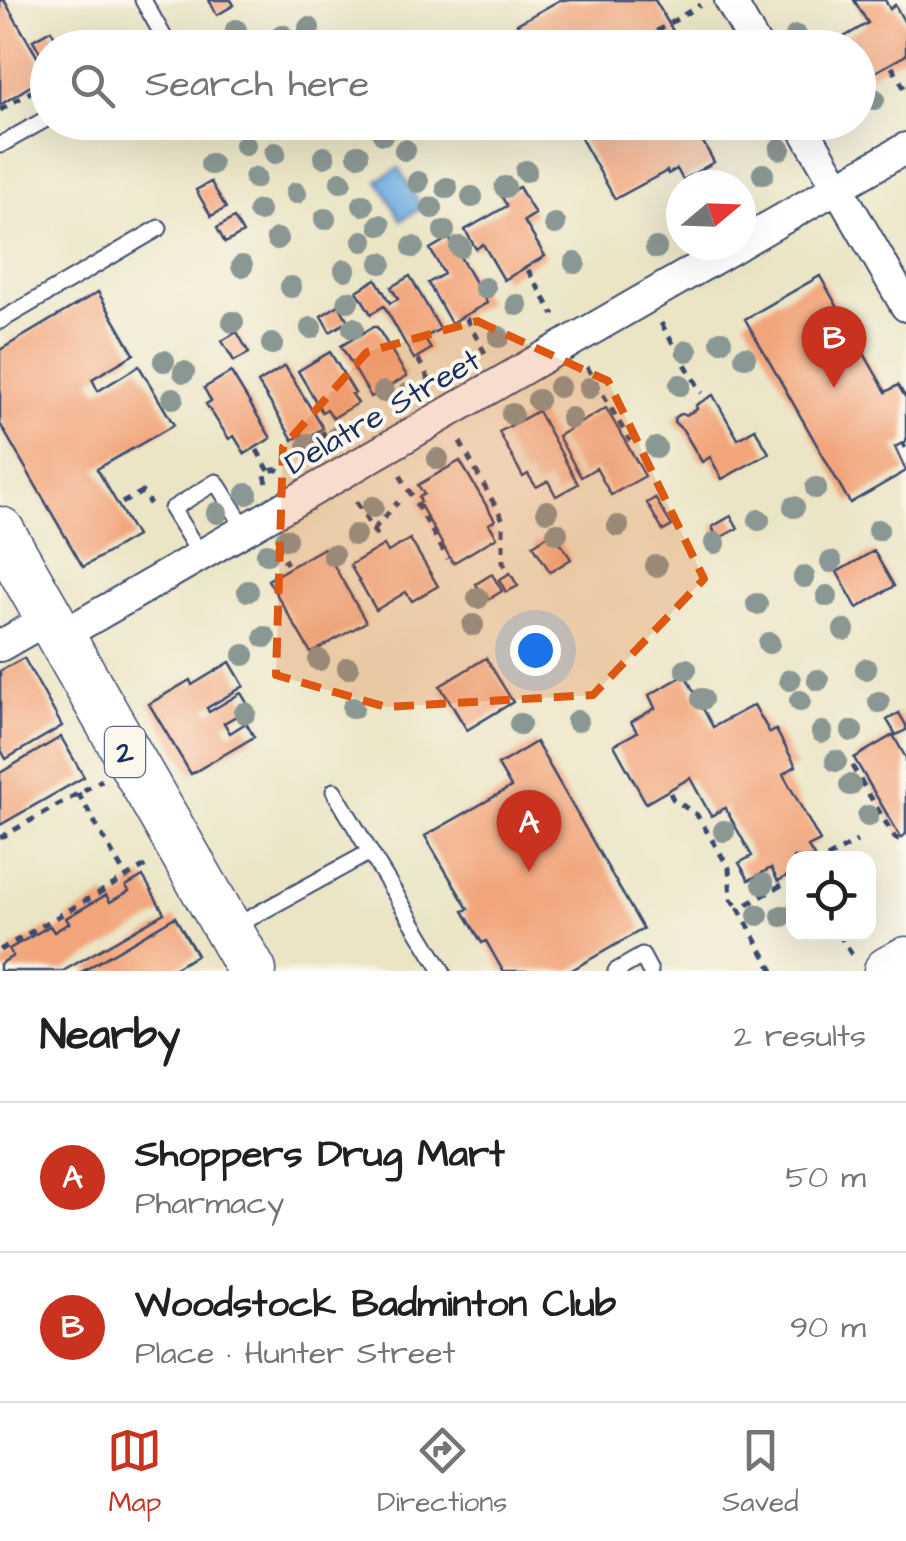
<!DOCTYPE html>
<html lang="en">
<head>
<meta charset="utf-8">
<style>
	body { margin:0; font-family:"Architects Daughter",sans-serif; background:#f2f2f2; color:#202124 }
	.controls { position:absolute; right:30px; bottom:30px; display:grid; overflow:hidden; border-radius:20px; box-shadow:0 10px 40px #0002 }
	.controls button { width:90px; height:90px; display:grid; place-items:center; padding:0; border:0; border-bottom:2px solid #e0e0e0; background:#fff; color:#202124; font:50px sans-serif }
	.compass { position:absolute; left:666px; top:170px; width:90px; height:90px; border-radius:50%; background:#fff; box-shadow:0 10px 40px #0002; rotate:71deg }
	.you { position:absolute; left:535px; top:650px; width:35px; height:35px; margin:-25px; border:8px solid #fff; border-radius:50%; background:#1a73e8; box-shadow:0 0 0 15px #1a73e833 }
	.badge { display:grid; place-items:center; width:65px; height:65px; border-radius:50%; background:#c8321e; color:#fff; font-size:32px; font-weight:700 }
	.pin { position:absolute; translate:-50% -82px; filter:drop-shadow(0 2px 5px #0008) }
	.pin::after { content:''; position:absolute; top:52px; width:35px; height:30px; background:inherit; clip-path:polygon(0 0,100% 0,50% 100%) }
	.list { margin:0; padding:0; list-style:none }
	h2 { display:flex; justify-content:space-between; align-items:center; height:130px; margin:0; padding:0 40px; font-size:42px }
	h2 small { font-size:32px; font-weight:400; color:#757577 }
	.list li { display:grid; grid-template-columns:65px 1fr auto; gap:30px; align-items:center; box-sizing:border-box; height:150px; padding:0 40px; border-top:2px solid #e0e0e0 }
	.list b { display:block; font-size:38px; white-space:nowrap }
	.list p { margin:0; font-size:32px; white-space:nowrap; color:#757577 }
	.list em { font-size:32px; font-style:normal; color:#757577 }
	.icon { flex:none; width:55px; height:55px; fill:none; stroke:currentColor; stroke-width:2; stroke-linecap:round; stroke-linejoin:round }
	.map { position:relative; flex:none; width:906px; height:971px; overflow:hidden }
	.search { position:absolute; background:#fff; box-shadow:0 10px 40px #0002; left:30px; right:30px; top:30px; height:110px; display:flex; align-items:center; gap:25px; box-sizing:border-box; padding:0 35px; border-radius:55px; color:#757577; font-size:38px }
	.sheet { height:430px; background:#fff }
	nav { display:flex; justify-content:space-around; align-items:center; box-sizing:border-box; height:140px; border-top:2px solid #e0e0e0; background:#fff; font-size:28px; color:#757577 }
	nav a { display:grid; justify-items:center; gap:5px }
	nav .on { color:#c8321e }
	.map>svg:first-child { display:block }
	.water { fill:#6daadf; stroke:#446c9e; stroke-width:2.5 }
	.building { fill:#f2a57a }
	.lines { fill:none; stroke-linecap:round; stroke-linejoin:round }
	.lane-casing { stroke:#3a4a6e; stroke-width:19 }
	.street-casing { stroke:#3a4a6e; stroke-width:34 }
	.primary-casing { stroke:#3a4a6e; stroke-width:51 }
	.path { stroke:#3a4a6e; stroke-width:5; stroke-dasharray:8 8; stroke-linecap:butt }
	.lane { stroke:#fff; stroke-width:15 }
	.street { stroke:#fff; stroke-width:30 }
	.primary { stroke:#fff; stroke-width:48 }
	.tree { fill:#8b9792 }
	.marked { fill:#de5710; fill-opacity:0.2; stroke:#de5710; stroke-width:8; stroke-dasharray:20 12; stroke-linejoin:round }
	.labels { text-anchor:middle; stroke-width:8; stroke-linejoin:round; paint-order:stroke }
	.shield { fill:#fbf7ec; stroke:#5e6b89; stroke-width:2.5 }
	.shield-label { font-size:30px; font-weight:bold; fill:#1b2f5e }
	.street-label { font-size:32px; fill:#1b2f5e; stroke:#fbf7ec }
</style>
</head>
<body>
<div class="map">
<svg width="906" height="971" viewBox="0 0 906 971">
	<rect width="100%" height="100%" fill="#fbf7ec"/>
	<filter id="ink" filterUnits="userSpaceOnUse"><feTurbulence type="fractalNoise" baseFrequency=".01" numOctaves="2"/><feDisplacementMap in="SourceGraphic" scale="20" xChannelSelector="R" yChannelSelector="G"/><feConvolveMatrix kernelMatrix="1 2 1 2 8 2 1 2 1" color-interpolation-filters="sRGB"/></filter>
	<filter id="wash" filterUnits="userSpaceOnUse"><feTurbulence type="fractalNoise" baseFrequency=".0048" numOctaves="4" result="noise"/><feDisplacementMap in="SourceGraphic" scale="40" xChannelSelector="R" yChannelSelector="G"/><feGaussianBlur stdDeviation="2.25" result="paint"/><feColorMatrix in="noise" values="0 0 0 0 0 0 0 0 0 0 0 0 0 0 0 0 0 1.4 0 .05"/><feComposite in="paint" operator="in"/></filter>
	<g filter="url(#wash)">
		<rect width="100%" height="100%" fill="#ebe5c6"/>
		<path class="water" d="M399,168L422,208L401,220L378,180Z"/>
		<g id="blocks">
			<path class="building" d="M0,0H4L48,75L0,105Z
				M209,0H231L234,5L217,15Z
				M560,0H655L676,36L656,48H530L517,24Z
				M854,0H885L890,9L895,5L906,25V55L866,77L858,63V48H850L844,37L868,23Z
				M51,30L61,48H48V67L33,40Z
				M572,122H692L714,162L683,180L677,169L668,174L667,171L615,199Z
				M211,182L226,208L211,216L196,190Z
				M519,187L535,214L524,221L545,256L504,280L483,244L476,249L465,230L507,206L502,197Z
				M234,218L243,233L225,243L217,228Z
				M449,238L487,303L451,323L428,283L444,274L430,249Z
				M410,276L440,329L424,338L431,349L414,359L384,306L371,314L357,291L376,279L390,303L398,299L391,287Z
				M820,276L886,392L898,385L906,398V441L895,447L906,471L850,503L745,319Z
				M98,292L134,354L92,379L98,391L139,366L174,425L97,469L136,536L83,567L0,424V350Z
				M339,305L348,321L330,332L321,316Z
				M373,327H377L407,376L371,397L341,346Z
				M237,332L249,353L234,361L222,341Z
				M330,352L355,393L352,394L358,403L333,418L327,409L322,412L298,371Z
				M285,366L323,428L305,439L302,434L293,440L258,383Z
				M231,372L271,438L245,454L234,436L229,439L206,404L211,401L204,388Z
				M713,395L738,439L755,429L769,453L722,479L710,457L702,462L683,430L674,422L675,417L681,414L686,415L697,409L696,405Z
				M606,408L645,476L611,495L596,468L581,477L558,436Z
				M538,411L578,484L556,496L548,481L536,487L528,474L523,477L499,432Z
				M460,461L495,520L489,524L497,537L453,563L419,503L421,502L419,497L424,494L418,485Z
				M655,498L672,526L663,531L647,503Z
				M731,516L738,528L718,539L712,527Z
				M553,532L571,559L550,572L533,545Z
				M410,539L438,586L412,601L406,592L376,610L350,565L384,545L388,552Z
				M324,548L366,622L311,653L268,580Z
				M874,551L894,586L857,608L837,572Z
				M510,573L518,586L506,592L499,580Z
				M492,574L502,591L486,601L476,584Z
				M24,658L62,726L6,759L0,748V671Z
				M486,658L513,702L467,730L440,686Z
				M230,662L244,686L207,708L209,712L241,693L250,708L224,723L230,733L246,723L254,737L191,774L149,704L190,680L192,685Z
				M685,675L713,727L754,705L770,733L776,730L796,766L783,774L820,841L808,847L815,858H794V872L778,881L771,868L749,880L739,863L752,856L725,808L711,816L690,778L646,803L614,745L637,732L631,722L655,708L649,695Z
				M899,713L906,725V730L896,735L887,720Z
				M893,735L906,758V834L901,838L854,758Z
				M61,737L84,777L0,825V773Z
				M536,742L643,929L570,971H503L486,941L482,943L463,911L468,909L425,836L511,787L498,765Z
				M143,876L164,913L63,971H0V964L13,956L9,949L50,926L54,932L69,923L66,918L106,895L110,902L129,891L126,886Z
				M175,917L197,955L170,971H83Z"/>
		</g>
	</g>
	<g filter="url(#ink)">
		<use href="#blocks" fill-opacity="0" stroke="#3a4a6e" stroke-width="2.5"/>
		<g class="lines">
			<g class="lane-casing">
				<path id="lane" d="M143,0L170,48
					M0,145L48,118
					M0,321L159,228
					M201,556L172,509L216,482L246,530
					M334,791L370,852
					M232,928L370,852L442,971
					M616,971L642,956L650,971"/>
			</g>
			<g class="street-casing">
				<path id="street" d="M730,0L757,48
					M800,122L906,306
					M741,243L906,148
					M61,636L738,245
					M0,646L49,618"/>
			</g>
			<g class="primary-casing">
				<path id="primary" d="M0,531L252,971
					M888,971L906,961"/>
			</g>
			<path class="path" d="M629,48L700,5
				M892,67L906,91
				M0,110L48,82
				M528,270L554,315
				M466,318L486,355
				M661,323L702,393
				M418,359L433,387
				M587,367L630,441
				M390,389L401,408
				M322,431L331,446
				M460,442L503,520V562L508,571
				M902,447L906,445
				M257,450L269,471
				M400,475L448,559
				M267,483L265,475C270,470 277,467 282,473
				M356,502L378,538
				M122,503L142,492L150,504
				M373,530L398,502
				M276,545L287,564
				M852,766L895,838L906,841
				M78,793L126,877
				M670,793L673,799L697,815L729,868L731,899L739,909
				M0,838L102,780
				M827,858L857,841
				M839,934L852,955
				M0,950L149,864
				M773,971L739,909L794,878"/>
			<use href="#lane" class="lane"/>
			<use href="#street" class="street"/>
			<use href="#primary" class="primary"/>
		</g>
		<g class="tree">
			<circle cx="309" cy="28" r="11"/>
			<circle cx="236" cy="30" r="11"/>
			<circle cx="282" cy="35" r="11"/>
			<circle cx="796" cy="36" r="11"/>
			<circle cx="874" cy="99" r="11"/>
			<circle cx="383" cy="134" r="11"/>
			<circle cx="245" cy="145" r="11"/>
			<circle cx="780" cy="149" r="11"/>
			<circle cx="405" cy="150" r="11"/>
			<circle cx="275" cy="153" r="11"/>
			<circle cx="358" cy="155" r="11"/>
			<circle cx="324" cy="157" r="11"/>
			<circle cx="211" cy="164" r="11"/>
			<circle cx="526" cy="171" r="11"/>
			<circle cx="763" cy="174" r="11"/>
			<circle cx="255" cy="178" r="11"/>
			<circle cx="341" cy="182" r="11"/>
			<circle cx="418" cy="182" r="11"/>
			<circle cx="505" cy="187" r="11"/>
			<circle cx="447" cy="188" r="11"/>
			<circle cx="296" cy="193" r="11"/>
			<circle cx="472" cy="197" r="11"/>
			<circle cx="363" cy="205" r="11"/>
			<circle cx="432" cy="208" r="11"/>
			<circle cx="259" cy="211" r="11"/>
			<circle cx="325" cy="219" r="11"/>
			<circle cx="555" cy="224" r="11"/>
			<circle cx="380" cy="225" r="11"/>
			<circle cx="444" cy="231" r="11"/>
			<circle cx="277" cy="239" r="11"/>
			<circle cx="363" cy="241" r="11"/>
			<circle cx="413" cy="247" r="11"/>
			<circle cx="460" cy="247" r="11"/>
			<circle cx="656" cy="248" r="11"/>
			<circle cx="381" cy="263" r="11"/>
			<circle cx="575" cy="263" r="11"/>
			<circle cx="242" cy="266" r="11"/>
			<circle cx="345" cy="270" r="11"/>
			<circle cx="291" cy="287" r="11"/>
			<circle cx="485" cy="288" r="11"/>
			<circle cx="348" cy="301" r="11"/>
			<circle cx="517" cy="305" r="11"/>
			<circle cx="233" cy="322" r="11"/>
			<circle cx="311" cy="328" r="11"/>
			<circle cx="353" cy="328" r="11"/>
			<circle cx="499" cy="337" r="11"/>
			<circle cx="721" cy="341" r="11"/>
			<circle cx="272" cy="344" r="11"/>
			<circle cx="687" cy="351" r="11"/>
			<circle cx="745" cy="357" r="11"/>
			<circle cx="164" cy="361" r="11"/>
			<circle cx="184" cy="372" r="11"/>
			<circle cx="680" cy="385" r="11"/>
			<circle cx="559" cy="387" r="11"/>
			<circle cx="589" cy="388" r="11"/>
			<circle cx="384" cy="392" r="11"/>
			<circle cx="408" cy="394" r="11"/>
			<circle cx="173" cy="398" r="11"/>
			<circle cx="538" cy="400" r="11"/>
			<circle cx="512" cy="414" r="11"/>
			<circle cx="571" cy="418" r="11"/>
			<circle cx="338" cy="436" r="11"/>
			<circle cx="308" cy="444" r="11"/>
			<circle cx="656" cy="448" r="11"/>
			<circle cx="438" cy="459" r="11"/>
			<circle cx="816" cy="488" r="11"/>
			<circle cx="247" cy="494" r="11"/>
			<circle cx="373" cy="507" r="11"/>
			<circle cx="794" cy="507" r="11"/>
			<circle cx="547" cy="511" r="11"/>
			<circle cx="217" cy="513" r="11"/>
			<circle cx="759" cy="520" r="11"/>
			<circle cx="618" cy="526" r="11"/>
			<circle cx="878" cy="530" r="11"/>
			<circle cx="557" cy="533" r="11"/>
			<circle cx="355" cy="535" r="11"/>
			<circle cx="286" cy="539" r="11"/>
			<circle cx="715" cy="543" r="11"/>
			<circle cx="267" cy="554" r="11"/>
			<circle cx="333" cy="555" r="11"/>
			<circle cx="831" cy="562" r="11"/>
			<circle cx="656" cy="566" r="11"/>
			<circle cx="804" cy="577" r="11"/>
			<circle cx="248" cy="591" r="11"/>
			<circle cx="827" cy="596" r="11"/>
			<circle cx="478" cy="598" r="11"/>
			<circle cx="757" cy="604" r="11"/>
			<circle cx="473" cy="625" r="11"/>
			<circle cx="844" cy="630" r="11"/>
			<circle cx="265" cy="637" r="11"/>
			<circle cx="769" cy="643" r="11"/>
			<circle cx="244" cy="655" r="11"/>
			<circle cx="319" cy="660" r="11"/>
			<circle cx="348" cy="668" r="11"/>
			<circle cx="686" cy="669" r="11"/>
			<circle cx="866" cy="669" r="11"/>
			<circle cx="790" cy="680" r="11"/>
			<circle cx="818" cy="680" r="11"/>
			<circle cx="702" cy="699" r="11"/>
			<circle cx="800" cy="701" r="11"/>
			<circle cx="879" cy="702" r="11"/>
			<circle cx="353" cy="708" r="11"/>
			<circle cx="245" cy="713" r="11"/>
			<circle cx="577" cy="721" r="11"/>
			<circle cx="520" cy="724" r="11"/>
			<circle cx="852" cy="731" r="11"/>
			<circle cx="822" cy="732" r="11"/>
			<circle cx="836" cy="761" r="11"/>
			<circle cx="850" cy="785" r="11"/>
			<circle cx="868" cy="816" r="11"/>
			<circle cx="724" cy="831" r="11"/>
			<circle cx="763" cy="884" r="11"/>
			<circle cx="758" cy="915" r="11"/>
			<circle cx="782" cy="916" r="11"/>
		</g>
	</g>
	<path class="marked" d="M477,321L608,381L704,579L593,695L386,707L276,675L283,447L367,352Z"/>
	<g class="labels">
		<rect class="shield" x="105" y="727" width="40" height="50" rx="8"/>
		<g class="shield-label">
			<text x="125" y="762">2</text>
		</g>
		<g class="street-label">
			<text transform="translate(382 411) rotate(-30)" y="11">Delatre Street</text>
		</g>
	</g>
</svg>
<div class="controls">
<button><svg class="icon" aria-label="locate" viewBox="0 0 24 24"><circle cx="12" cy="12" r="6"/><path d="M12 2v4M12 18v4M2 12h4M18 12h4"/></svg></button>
</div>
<svg class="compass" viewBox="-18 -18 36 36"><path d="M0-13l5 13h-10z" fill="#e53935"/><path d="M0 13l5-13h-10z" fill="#757577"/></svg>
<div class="you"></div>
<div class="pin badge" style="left:529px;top:872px">A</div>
<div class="pin badge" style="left:834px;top:388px">B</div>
<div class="search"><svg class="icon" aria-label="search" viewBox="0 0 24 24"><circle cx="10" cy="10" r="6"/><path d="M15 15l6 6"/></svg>Search here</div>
</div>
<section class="sheet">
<h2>Nearby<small>2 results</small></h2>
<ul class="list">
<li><span class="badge">A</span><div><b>Shoppers Drug Mart</b><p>Pharmacy</p></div><em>50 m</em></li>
<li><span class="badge">B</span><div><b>Woodstock Badminton Club</b><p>Place · Hunter Street</p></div><em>90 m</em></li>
</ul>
</section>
<nav>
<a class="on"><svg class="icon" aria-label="map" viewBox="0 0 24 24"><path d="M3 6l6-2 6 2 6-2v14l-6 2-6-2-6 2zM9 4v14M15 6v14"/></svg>Map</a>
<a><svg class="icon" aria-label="directions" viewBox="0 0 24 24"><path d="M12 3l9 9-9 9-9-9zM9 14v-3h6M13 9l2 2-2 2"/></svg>Directions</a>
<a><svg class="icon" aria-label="saved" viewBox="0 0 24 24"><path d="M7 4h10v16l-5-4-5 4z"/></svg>Saved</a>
</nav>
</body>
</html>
